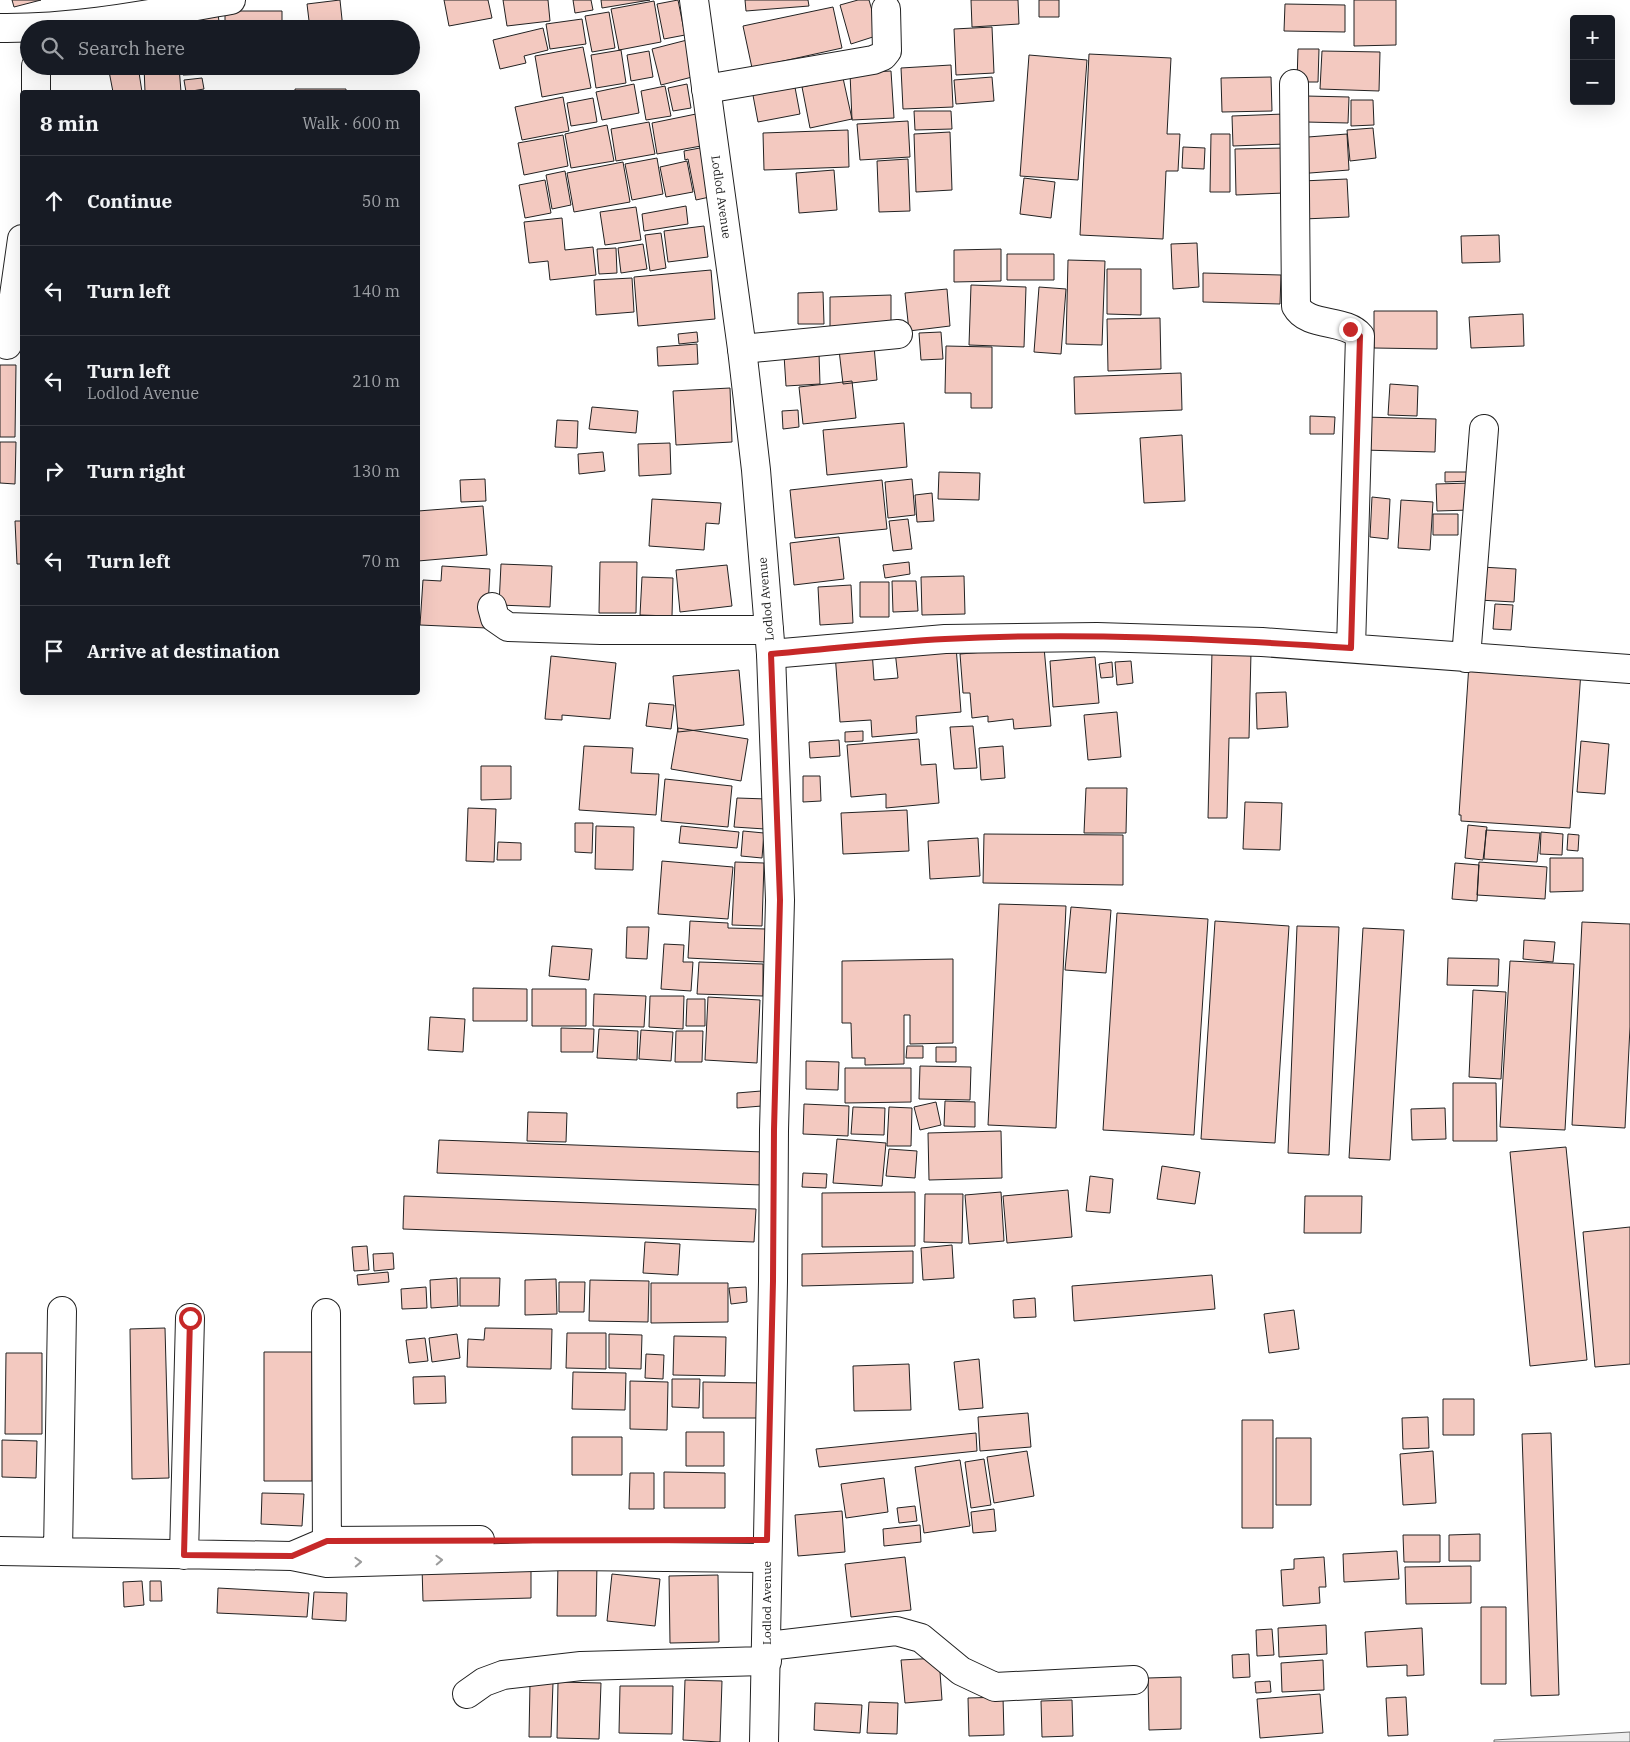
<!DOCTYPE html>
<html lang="en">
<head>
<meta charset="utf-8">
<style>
	body { margin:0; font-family:"IBM Plex Serif",serif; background:#20242c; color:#f1f3f6 }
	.controls { position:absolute; right:15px; top:15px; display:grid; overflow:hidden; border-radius:5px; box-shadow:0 5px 20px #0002 }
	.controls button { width:45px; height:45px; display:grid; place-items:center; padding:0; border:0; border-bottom:1px solid #363941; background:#171b24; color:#f1f3f6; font:25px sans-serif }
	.stop { position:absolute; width:15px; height:15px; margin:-11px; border:4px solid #c62828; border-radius:50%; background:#fff }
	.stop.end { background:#c62828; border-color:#fff; box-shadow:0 1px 5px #0008 }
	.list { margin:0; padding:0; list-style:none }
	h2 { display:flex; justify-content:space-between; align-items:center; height:65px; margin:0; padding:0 20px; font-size:21px }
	h2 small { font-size:16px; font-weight:400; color:#9ea1a6 }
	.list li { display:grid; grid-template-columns:32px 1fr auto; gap:15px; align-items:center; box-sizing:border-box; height:90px; padding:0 20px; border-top:1px solid #363941 }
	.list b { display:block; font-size:19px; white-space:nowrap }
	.list p { margin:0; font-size:16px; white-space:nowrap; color:#9ea1a6 }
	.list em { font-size:16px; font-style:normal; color:#9ea1a6 }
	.icon { flex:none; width:28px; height:28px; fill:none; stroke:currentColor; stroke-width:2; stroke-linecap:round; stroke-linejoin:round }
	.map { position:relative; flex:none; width:1630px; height:1742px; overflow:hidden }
	.search { position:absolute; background:#171b24; box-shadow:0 5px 20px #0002; left:20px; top:20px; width:400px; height:55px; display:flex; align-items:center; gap:12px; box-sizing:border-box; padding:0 18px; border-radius:28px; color:#9ea1a6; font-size:19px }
	.panel { position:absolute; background:#171b24; box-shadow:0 5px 20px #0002; left:20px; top:90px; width:400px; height:605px; border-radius:5px }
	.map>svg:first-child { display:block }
	.green { fill:#eee; stroke:#6f6f6f }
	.building { fill:#f3c9c0; stroke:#222 }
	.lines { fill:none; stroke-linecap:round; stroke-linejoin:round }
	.minor-casing { stroke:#222; stroke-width:30 }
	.major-casing { stroke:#222; stroke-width:30 }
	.minor { stroke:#fff; stroke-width:28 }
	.major { stroke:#fff; stroke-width:28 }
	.oneway { stroke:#9c9c9c }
	.route { stroke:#c62828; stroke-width:6 }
	.labels { text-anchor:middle; stroke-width:4; stroke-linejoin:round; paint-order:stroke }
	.street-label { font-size:12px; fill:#222; stroke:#fff }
</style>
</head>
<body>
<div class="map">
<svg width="1630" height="1742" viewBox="0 0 1630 1742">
	<rect width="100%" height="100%" fill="#fff"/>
	<path class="green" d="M1630,1732V1742H1494V1740Z"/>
	<path class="building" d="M12,0H41L14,7Z
		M340,0L343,29H310L307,4Z
		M444,0H488L492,18L449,26Z
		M503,0H548L550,21L507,26Z
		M573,0H591L593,10L575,13Z
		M601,0H650L602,8Z
		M678,0L685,35L664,39L657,4Z
		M745,0H808L809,6L746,11Z
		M858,0H869L879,35L851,44L840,5Z
		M971,0H1018L1019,24L972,27Z
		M1039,0H1059V17H1039Z
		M1354,0H1396V45L1354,46Z
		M654,1L661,42L619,50L611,9Z
		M1285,4L1345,5V32L1284,31Z
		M833,7L842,48L752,68L743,26Z
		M225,11H282V29H225Z
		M609,12L615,48L592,52L585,16Z
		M218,14L220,29H190L189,17Z
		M582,19L586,44L550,49L546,24Z
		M992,27L994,73L956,75L954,29Z
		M543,28L548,50L524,56L526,63L500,69L493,40Z
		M687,40L696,76L661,85L652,49Z
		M583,47L591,88L542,97L535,56Z
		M1298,49H1319L1318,82H1297Z
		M621,50L626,83L596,88L591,55Z
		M649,51L653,77L631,81L627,55Z
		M1322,51L1380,52L1379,91L1320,89Z
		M1089,54L1171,58L1167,134H1180L1178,171H1166L1163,239L1080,235Z
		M1029,55L1087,60L1078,180L1020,176Z
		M951,65L953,107L903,109L901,68Z
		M108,66H138L142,92H113Z
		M144,66H179L181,92H145Z
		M183,66H207V74L183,75Z
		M225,66H282V73H225Z
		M891,71L894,118L852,120L850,73Z
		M992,77L994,101L956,104L954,80Z
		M1271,77L1272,111L1222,112L1221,78Z
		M202,78L204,89L186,92L184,80Z
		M843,78L852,119L810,128L802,87Z
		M794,82L800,114L758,122L752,90Z
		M634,84L639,113L602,120L596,92Z
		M687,84L691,108L673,111L668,88Z
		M665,86L671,116L646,120L641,91Z
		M295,89H346V92H295Z
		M1306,96L1349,97L1348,123L1306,122Z
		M563,97L569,131L522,140L515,107Z
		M593,98L597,122L571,126L567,103Z
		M1351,100H1373L1374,125L1351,126Z
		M914,111H951L952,129L915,130Z
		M696,114L701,146L657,154L652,123Z
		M1284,114L1285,144L1233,146L1232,116Z
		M908,121L910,157L860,160L857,124Z
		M649,122L655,154L616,161L611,129Z
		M607,125L614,161L571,168L565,134Z
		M1373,128L1376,158L1350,161L1347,130Z
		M848,130L849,167L764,170L763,133Z
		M950,132L952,190L916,192L914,134Z
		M1211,134H1230V192H1210Z
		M1347,134L1349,170L1297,174L1295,138Z
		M563,135L568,166L524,175L518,143Z
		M705,147L714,196L696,200L688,159L685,160L684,151Z
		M1183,147L1205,148L1204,169L1182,168Z
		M1283,148L1284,193L1236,195L1235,149Z
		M657,158L663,194L632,200L625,164Z
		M908,159L910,211L879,212L877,161Z
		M687,161L693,192L666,197L660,167Z
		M623,162L630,202L574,212L567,173Z
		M834,170L837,210L799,213L796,173Z
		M565,171L571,205L552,209L546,175Z
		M1024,178L1055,182L1051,218L1020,214Z
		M1347,179L1349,217L1304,219L1302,181Z
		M545,180L551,213L525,218L519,185Z
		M686,206L688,224L644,231L642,214Z
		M636,207L641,240L605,245L600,212Z
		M562,218L565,250L593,247L596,275L550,280L548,261L529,263L524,222Z
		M704,226L708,257L668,262L664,231Z
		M661,233L666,268L650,271L645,235Z
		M1499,235L1500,262L1462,263L1461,236Z
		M1197,243L1199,287L1173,289L1171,244Z
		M643,244L647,269L621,273L618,248Z
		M616,248L617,273L599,274L597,249Z
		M1001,249V281L954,282V250Z
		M1007,254H1054V280H1007Z
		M1068,260L1105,261L1102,345L1066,344Z
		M1107,269H1141V315L1107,314Z
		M711,270L715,319L638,326L634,277Z
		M1203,273L1281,275L1280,304L1203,302Z
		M632,278L634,312L596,315L594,280Z
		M971,285L1026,287L1024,347L969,345Z
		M1039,287L1066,289L1061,354L1034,352Z
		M947,289L950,326L909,331L905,293Z
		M823,292L824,324H798V293Z
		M891,295V325L830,327V297Z
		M1374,311H1437V349L1374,348Z
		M1523,314L1524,346L1471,348L1469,317Z
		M1160,318L1161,369L1108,371L1107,319Z
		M697,332L698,342L679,344L678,334Z
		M941,332L943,359L921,360L919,333Z
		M697,344L698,364L658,366L657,347Z
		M874,346L877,380L843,384L839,350Z
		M946,346L992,347V408H971V393H945Z
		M819,353L820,384L786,386L784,355Z
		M0,365H16L15,437H0Z
		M21,372H22V428H21Z
		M1181,373L1182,410L1075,414L1074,377Z
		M852,381L856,418L803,424L799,387Z
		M1390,384L1418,386L1417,416L1388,415Z
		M730,388L732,442L676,445L673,391Z
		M592,407L638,411L636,433L589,429Z
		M798,410L799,427L783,429L782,411Z
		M1310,416L1335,417L1334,434H1310Z
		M1364,417L1436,419L1435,452L1363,450Z
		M557,420L578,421L577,448L555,447Z
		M904,423L907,467L827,475L823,430Z
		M1182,435L1185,501L1144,503L1140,438Z
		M0,442H16L15,484L0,483Z
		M670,443L671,474L639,476L638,444Z
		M603,452L605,471L579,474L578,454Z
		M939,472L980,473L979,500L938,499Z
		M1445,472H1470V481L1445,482Z
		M485,479L486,501L461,502L460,480Z
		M912,479L915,515L888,518L885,482Z
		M882,480L887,529L795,538L790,490Z
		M1470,483V510L1437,511L1436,484Z
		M932,493L934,521L917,522L915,495Z
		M1372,497L1390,499L1388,539L1370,537Z
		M652,499L721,503L719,524L706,523L704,550L649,546Z
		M1401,500L1433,502L1430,550L1398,548Z
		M483,506L487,555L418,561V511Z
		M1433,514H1458V535H1433Z
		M908,519L912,549L893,551L889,521Z
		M15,521H22V564H17Z
		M839,537L844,579L794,585L790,543Z
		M600,562H637L636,613H599Z
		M909,562L910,574L885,578L883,565Z
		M501,564L552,566L550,607L499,605Z
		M727,565L732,606L680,612L676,570Z
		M442,566L490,569L487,628L420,625L423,580L441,581Z
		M1481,567L1516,569L1514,602L1479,600Z
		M964,576L965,614L922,615L921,577Z
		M642,577L673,578L672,616L640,615Z
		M892,581H916L918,611L893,612Z
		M860,582H889V617H860Z
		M851,585L853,623L820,625L818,587Z
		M1495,604L1513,605L1511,630L1493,629Z
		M956,646L961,712L916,716L917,733L872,737L871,720L840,722L835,653L872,650L874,680L898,678L895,651Z
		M1044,647L1051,726L1014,729L1013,719L988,722V716L972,718L970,693H963L960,654Z
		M1212,651L1251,652L1249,738H1229L1227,818H1208Z
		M551,656L616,663L610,719L562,715V720L545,719Z
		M1095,657L1099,703L1053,707L1050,661Z
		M1131,661L1133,683L1117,685L1115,662Z
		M1112,662L1113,677L1101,678L1099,664Z
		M1469,664L1581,671L1570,828L1461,821V815H1459Z
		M739,670L744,725L678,732L673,676Z
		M1286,692L1288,727L1257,729L1256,693Z
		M649,703L674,705L671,729L646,726Z
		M1117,712L1121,757L1088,760L1084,715Z
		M973,726L977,768L954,769L950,727Z
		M678,728L748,739L741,781L671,769Z
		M863,731V741L845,742V732Z
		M919,739L921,765L936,764L939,803L886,808V794L851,797L847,745Z
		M839,740L840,756L810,758L809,742Z
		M1581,741L1609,744L1605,794L1577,792Z
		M584,746L633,748L631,773L659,774L656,815L579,810Z
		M1003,746L1005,778L981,780L979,748Z
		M481,766H511V799L481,800Z
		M803,776H820L821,801L803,802Z
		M665,779L732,786L728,827L661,821Z
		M1086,788H1127L1126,833H1084Z
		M737,798L767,799L765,829L734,827Z
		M1245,802L1282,803L1280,850L1243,849Z
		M468,808L496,809L494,862L466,861Z
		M907,810L909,851L843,854L841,813Z
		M575,823H593L592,853L575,852Z
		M1468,825L1487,827L1483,860L1465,858Z
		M596,826L634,827L633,870L595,869Z
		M681,826L739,832L737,848L679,843Z
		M1486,830L1540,833L1537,862L1484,859Z
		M743,831L764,833L762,858L741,856Z
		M1541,832L1563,834L1562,855L1540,854Z
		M984,834L1123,835V885L983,883Z
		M1568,834L1579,835L1578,851L1567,850Z
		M978,838L980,876L930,879L928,841Z
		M498,842L521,843V860H497Z
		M1550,858H1583V891L1550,892Z
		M662,861L733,867L728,919L658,914Z
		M735,862L764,863L762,926L732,925Z
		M1479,862L1547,867L1545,899L1477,895Z
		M1455,863L1479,865L1477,901L1452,899Z
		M999,904L1066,906L1056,1128L988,1125Z
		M1071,907L1111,910L1106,973L1065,970Z
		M1117,913L1208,919L1194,1135L1103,1130Z
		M690,921L728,923V928L766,929L765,962L688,958Z
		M1215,921L1289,926L1275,1143L1201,1139Z
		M1582,922L1630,924V1027L1625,1128L1572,1125Z
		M1297,926L1339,927L1329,1155L1288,1153Z
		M627,927H649L647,959L626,958Z
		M1363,928L1404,930L1390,1160L1349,1158Z
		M1524,940L1555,942L1553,962L1523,959Z
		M664,944L684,945L683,962H693L691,991L661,989Z
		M552,946L592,949L589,980L549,976Z
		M1448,958L1499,959L1498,986L1447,985Z
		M953,959V1043L910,1044V1015H904V1064L865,1065V1058H852L851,1023H842V961Z
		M1510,961L1574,964L1565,1130L1500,1127Z
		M699,962L763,964V996L697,994Z
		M473,988L527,989V1021H473Z
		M532,989H586V1026H532Z
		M1473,990L1506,992L1501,1079L1469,1077Z
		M594,994L646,996L644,1027L593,1026Z
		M650,996H684L683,1029L649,1027Z
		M708,997L760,1000L757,1063L705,1060Z
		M687,999H705V1026H686Z
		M430,1017L465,1019L463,1052L428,1050Z
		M561,1028L594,1029L593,1052H561Z
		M599,1029L638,1031L637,1060L597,1058Z
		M641,1030L673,1032L671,1061L639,1059Z
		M676,1031H703L702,1062H675Z
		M907,1046H923V1058H906Z
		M936,1047H956V1062H936Z
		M806,1061L839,1062L838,1090L806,1089Z
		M920,1066L971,1067L970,1100L919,1099Z
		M845,1068H911V1102L845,1103Z
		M1453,1083H1496L1497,1141H1453Z
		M761,1091L762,1106L737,1108V1093Z
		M945,1101L975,1102V1127L944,1126Z
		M936,1102L941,1125L920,1130L914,1107Z
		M804,1104L849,1106L848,1136L803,1134Z
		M853,1107L885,1108L884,1135L851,1134Z
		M889,1107L912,1108L911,1146H887Z
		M1445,1108L1446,1139L1412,1140L1411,1109Z
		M528,1112L567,1113L566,1142L527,1141Z
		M1001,1131L1002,1178L929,1180L928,1133Z
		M837,1139L886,1143L882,1186L833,1183Z
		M439,1140L764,1152L762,1185L437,1173Z
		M1566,1147L1587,1360L1530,1366L1510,1152Z
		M889,1149L917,1151L915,1178L886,1176Z
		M1162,1166L1200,1172L1195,1204L1157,1199Z
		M803,1173L827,1174L826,1188L802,1187Z
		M1090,1176L1113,1179L1110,1213L1086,1211Z
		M1068,1190L1072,1237L1007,1243L1003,1196Z
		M915,1192V1246L822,1247V1193Z
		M1001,1192L1004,1241L969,1244L965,1195Z
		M925,1194H963L962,1243L924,1242Z
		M404,1196L756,1209L754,1242L403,1229Z
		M1305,1196H1362L1361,1233H1304Z
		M1630,1227V1364L1595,1367L1583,1232Z
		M645,1242L680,1244L678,1275L643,1273Z
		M952,1245L954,1278L923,1280L921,1248Z
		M367,1246L369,1270L354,1271L352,1247Z
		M913,1251V1283L802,1286V1254Z
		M393,1253L394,1269L374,1271L373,1254Z
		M388,1272L389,1282L358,1285L357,1275Z
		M1212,1275L1215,1309L1074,1321L1072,1286Z
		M457,1278L458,1306L431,1308L430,1280Z
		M460,1278H500L499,1306H460Z
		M556,1279L557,1314L525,1315V1280Z
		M590,1280L649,1281L648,1322L589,1321Z
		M559,1282H585L584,1312H559Z
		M651,1283H728V1322L651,1323Z
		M426,1287L427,1308L402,1309L401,1289Z
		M746,1287L747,1302L731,1304L729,1288Z
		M1035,1298L1036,1317L1014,1318L1013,1300Z
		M1294,1310L1299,1349L1269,1353L1264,1314Z
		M165,1328L169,1478L132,1479L130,1329Z
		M485,1328L552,1329L551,1369L467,1367L468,1339L484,1340Z
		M567,1333H606V1369L566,1368Z
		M457,1334L460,1358L432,1362L429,1338Z
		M609,1334L642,1335L641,1369L609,1368Z
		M674,1336L726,1337L725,1376L673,1375Z
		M425,1338L428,1361L409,1363L406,1340Z
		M264,1352H312V1481H264Z
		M6,1353H42V1434H5Z
		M646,1354L664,1355L663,1379L645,1378Z
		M979,1359L983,1408L959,1410L954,1362Z
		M909,1364L911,1410L854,1411L853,1366Z
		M573,1372L626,1373L625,1410L572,1409Z
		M445,1376L446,1403L414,1404L413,1377Z
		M672,1379H700L699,1408L672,1407Z
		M630,1381L668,1382L667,1430L630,1429Z
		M703,1382L763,1383L762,1418H703Z
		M1443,1399H1474V1435H1443Z
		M1028,1413L1031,1447L980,1451L978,1417Z
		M1428,1417L1429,1448L1403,1449L1402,1418Z
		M1242,1420H1273V1528H1242Z
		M686,1432H724V1466H686Z
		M976,1433L977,1451L819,1467L816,1449Z
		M1551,1433L1559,1695L1531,1696L1522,1434Z
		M572,1437H622V1475H572Z
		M1276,1438H1311V1505H1276Z
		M2,1440L37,1441L36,1478L2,1477Z
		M1027,1451L1034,1496L994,1503L987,1457Z
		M1433,1451L1436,1503L1403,1505L1400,1454Z
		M984,1459L991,1505L971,1508L965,1462Z
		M960,1460L970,1526L924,1533L915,1467Z
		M664,1472L725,1473V1508H664Z
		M630,1473H654V1509H629Z
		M884,1478L888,1512L846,1518L841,1484Z
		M262,1493L304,1494L302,1526L261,1524Z
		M915,1506L917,1521L899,1523L897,1508Z
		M994,1509L996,1531L973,1533L971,1512Z
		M842,1511L845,1552L798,1556L795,1515Z
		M920,1525L921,1542L884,1546L883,1529Z
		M1480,1534V1561H1449V1535Z
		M1403,1535H1440V1562H1404Z
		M1397,1551L1399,1579L1344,1582L1343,1554Z
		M905,1557L911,1610L851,1617L845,1564Z
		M1324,1557L1326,1587H1319L1320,1603L1283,1606L1281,1570L1294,1569V1559Z
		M558,1563L597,1564L596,1616H557Z
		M531,1564V1598L423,1601L422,1567Z
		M1471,1566V1603L1406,1604L1405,1567Z
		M612,1574L660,1579L655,1626L607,1621Z
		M718,1575L719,1642L670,1643L669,1576Z
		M142,1581L144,1605L124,1607L123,1582Z
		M150,1581H161L162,1601H150Z
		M218,1588L309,1593L307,1617L217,1613Z
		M314,1592L347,1593L346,1621L312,1619Z
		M1481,1607H1506V1684H1481Z
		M1326,1625L1327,1654L1279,1657L1278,1628Z
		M1422,1628L1424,1675L1407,1676V1665L1367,1667L1365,1632Z
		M1272,1629L1274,1655L1257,1656L1256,1630Z
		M1249,1654L1250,1677L1233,1678L1232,1655Z
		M939,1658L942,1700L905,1703L901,1660Z
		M1323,1660L1324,1690L1282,1692L1281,1663Z
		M1181,1677V1729L1149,1730L1148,1678Z
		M685,1680L722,1681L720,1742L683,1740Z
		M1270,1681L1271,1692L1256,1693L1255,1682Z
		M558,1682L601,1683L599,1739L557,1738Z
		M530,1683H553L551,1737H529Z
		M620,1686H673L672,1734L619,1733Z
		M1320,1694L1323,1733L1260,1738L1257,1699Z
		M1003,1697L1004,1735L969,1736L968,1698Z
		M1406,1697L1408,1735L1388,1736L1386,1698Z
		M1072,1700L1073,1736L1042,1737L1041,1701Z
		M869,1702L898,1703L897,1734L867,1733Z
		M815,1703L862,1705L860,1733L814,1730Z"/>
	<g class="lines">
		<g class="minor-casing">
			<path id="minor" d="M0,28C78,29 154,13 231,0
				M36,66V92
				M1294,84L1296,306C1308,328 1345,318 1360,336L1351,648
				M706,89L873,60L883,56L887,51L886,9
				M7,345L22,239
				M742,349L898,334
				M492,607L495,618L508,627L601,630H769
				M771,654L945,639L1097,637L1262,642L1630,669
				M1466,658L1484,429
				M326,1313L327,1559
				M0,1551L292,1556L327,1563L568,1556L767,1558
				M58,1552L62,1311
				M184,1555L190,1318
				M292,1556L327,1541L480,1540
				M768,1646L896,1631L921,1638L961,1671L995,1687L1134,1680
				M467,1694L484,1682L503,1675L581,1666L767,1661"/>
		</g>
		<g class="major-casing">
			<path id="major" d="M694,0L742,349L756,470L771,654L780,900L774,1130L773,1281L764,1742"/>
		</g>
		<use href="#minor" class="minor"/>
		<use href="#major" class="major"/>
	</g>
	<defs><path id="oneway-chevron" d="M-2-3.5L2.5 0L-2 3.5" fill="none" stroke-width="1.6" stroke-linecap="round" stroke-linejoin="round" transform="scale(1.25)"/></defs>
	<g class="oneway">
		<use href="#oneway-chevron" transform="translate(439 1560) rotate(-2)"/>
		<use href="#oneway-chevron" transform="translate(358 1562) rotate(-2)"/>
	</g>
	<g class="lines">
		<path class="route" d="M190,1318L184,1555L292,1556L327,1541L767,1540L773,1281L774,1130L780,900L771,654C829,649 887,642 945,639C1079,632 1217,639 1351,648L1360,336L1350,329"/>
	</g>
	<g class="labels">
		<g class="street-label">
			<text transform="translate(721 197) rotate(82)" y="4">Lodlod Avenue</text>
			<text transform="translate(766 599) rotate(-95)" y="4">Lodlod Avenue</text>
			<text transform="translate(767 1603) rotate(-90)" y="4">Lodlod Avenue</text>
		</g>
	</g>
</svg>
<div class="controls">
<button>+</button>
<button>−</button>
</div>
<div class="stop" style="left:190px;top:1318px"></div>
<div class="stop end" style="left:1350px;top:329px"></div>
<div class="search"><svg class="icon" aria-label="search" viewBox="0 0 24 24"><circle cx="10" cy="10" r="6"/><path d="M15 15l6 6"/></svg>Search here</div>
<section class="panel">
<h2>8 min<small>Walk · 600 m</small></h2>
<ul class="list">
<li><svg class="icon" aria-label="ahead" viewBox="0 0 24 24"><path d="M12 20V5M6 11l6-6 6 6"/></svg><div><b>Continue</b></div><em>50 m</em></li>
<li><svg class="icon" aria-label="left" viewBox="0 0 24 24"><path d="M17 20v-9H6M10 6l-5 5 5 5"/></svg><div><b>Turn left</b></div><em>140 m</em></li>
<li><svg class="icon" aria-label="left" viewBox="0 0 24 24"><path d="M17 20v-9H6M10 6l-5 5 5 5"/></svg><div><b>Turn left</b><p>Lodlod Avenue</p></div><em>210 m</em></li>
<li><svg class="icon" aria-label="right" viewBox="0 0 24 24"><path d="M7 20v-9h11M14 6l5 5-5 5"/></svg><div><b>Turn right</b></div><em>130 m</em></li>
<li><svg class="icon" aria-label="left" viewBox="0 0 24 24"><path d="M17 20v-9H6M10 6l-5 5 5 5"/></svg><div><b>Turn left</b></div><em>70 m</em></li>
<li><svg class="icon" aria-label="arrive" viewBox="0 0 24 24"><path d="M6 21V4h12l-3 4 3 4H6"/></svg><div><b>Arrive at destination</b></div></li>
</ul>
</section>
</div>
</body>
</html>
